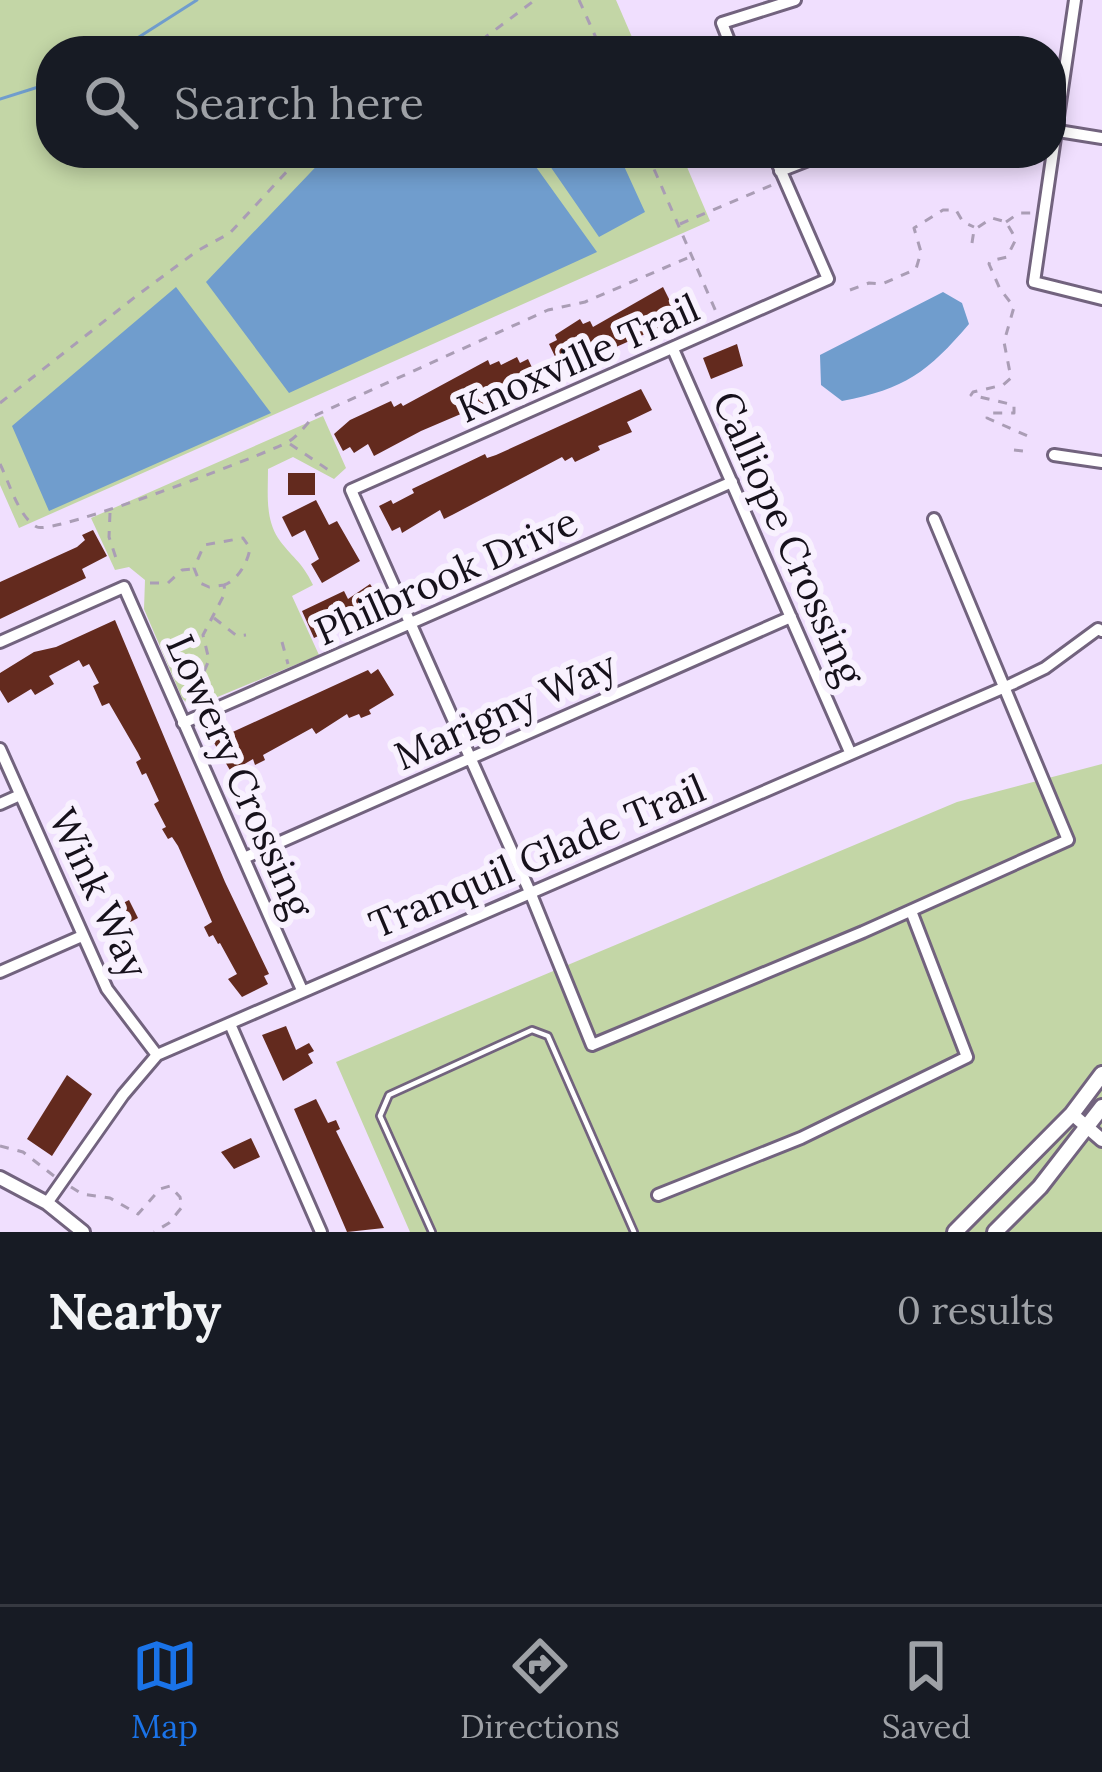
<!DOCTYPE html>
<html lang="en">
<head>
<meta charset="utf-8">
<style>
	body { margin:0; font-family:Lora,serif; background:#242831; color:#f1f3f6 }
	.list { margin:0; padding:0; list-style:none }
	h2 { display:flex; justify-content:space-between; align-items:center; height:156px; margin:0; padding:0 48px; font-size:51px }
	h2 small { font-size:39px; font-weight:400; color:#9ea1a6 }
	.icon { flex:none; width:66px; height:66px; fill:none; stroke:currentColor; stroke-width:2; stroke-linecap:round; stroke-linejoin:round }
	.map { position:relative; flex:none; width:1102px; height:1232px; overflow:hidden }
	.search { position:absolute; background:#171b24; box-shadow:0 6px 18px #0003; left:36px; right:36px; top:36px; height:132px; display:flex; align-items:center; gap:30px; box-sizing:border-box; padding:0 42px; border-radius:48px; color:#9ea1a6; font-size:45px }
	.sheet { height:372px; background:#171b24 }
	nav { display:flex; justify-content:space-around; align-items:center; box-sizing:border-box; height:168px; border-top:3px solid #363941; background:#171b24; font-size:33px; color:#9ea1a6 }
	nav a { display:grid; justify-items:center; gap:6px }
	nav .on { color:#1a73e8 }
	.map>svg:first-child { display:block }
	.green { fill:#c3d6a6 }
	.water { fill:#709dcd }
	.lines { fill:none; stroke-linecap:round; stroke-linejoin:round }
	.stream { stroke:#709dcd; stroke-width:3 }
	.building { fill:#632a1e }
	.service-casing { stroke:#72637e; stroke-width:10 }
	.minor-casing { stroke:#72637e; stroke-width:16 }
	.tertiary-casing { stroke:#72637e; stroke-width:18 }
	.secondary-casing { stroke:#72637e; stroke-width:20 }
	.path { stroke:#aa9db5; stroke-width:3; stroke-dasharray:9 9; stroke-linecap:butt }
	.service { stroke:#fff; stroke-width:4.5 }
	.minor { stroke:#fff; stroke-width:10 }
	.tertiary { stroke:#fff; stroke-width:12 }
	.secondary { stroke:#fff; stroke-width:14 }
	.labels { text-anchor:middle; stroke-width:12; stroke-linejoin:round; paint-order:stroke }
	.street-label { font-size:39px; fill:#16111b; stroke:#f8f1fe }
</style>
</head>
<body>
<div class="map">
<svg width="1102" height="1232" viewBox="0 0 1102 1232">
	<rect width="100%" height="100%" fill="#f0dffe"/>
	<path class="green" d="M0,0H616L638,51H51V153H681L710,221L19,528L0,485Z
		M323,416L346,468L334,479L293,457L268,469C268,492 265,518 278,538C291,557 302,561 313,585L292,596L319,655L191,708L182,698L144,609L145,580L129,567L115,570L91,518Z
		M1102,764V1232H410L336,1062L957,802Z"/>
	<path class="water" d="M329,153H526L597,252L289,393L206,282Z
		M541,153H618L645,212L599,237Z
		M176,287L271,413L49,511L12,426Z
		M943,292L962,303L969,324C928,372 905,389 842,401L821,385L820,355Z"/>
	<g class="lines">
		<path class="stream" d="M117,51L197,0
			M0,99L51,83"/>
	</g>
	<path class="building" d="M663,287L679,319L562,371L549,344L557,340L555,335L580,319L583,324L590,321L593,327Z
		M737,344L743,366L711,379L703,358Z
		M517,357L520,363L528,359L536,376L527,380L529,385L421,431L374,456L368,444L354,453L350,447L343,451L334,434L350,420L391,401L394,407L401,403L403,406L488,360L490,365L499,361L501,365Z
		M641,389L652,410L627,422L632,432L598,446L600,450L575,462L572,457L565,461L562,457L454,514L444,519L440,510L402,533L400,527L392,531L379,506L391,500L393,504L414,493L412,489L485,454L487,458L496,455Z
		M288,473H315V495H288Z
		M316,500L329,525L337,521L360,561L322,583L311,564L319,559L305,530L292,537L282,517Z
		M93,530L107,556L82,569L86,578L0,619V582L77,547L85,540L82,535Z
		M370,584L381,600L371,607L373,610L314,638L302,611L344,591L348,599Z
		M115,620L225,882L269,974L264,976L268,984L242,997L228,979L237,974L220,943L218,944L213,935L209,937L204,927L212,922L178,846L172,837L168,839L162,829L166,827L154,804L159,801L146,773L142,775L136,762L141,759L138,753L109,703L102,706L93,686L99,683L89,664L83,667L79,660L49,676L54,684L35,695L31,689L8,703L0,690V673L34,652L56,647Z
		M378,669L394,695L369,710L371,714L361,718L359,714L349,718L347,714L316,734L312,728L263,755L265,760L255,765L253,759L231,772L213,741L368,670L371,674Z
		M129,900L138,918L109,933L100,915Z
		M286,1026L296,1050L309,1043L314,1051L308,1054L313,1063L283,1081L262,1035Z
		M67,1075L92,1094L52,1156L27,1139Z
		M316,1099L328,1123L336,1120L340,1129L336,1131L384,1228L347,1232L294,1109Z
		M251,1138L260,1157L234,1169L221,1152Z"/>
	<g class="lines">
		<g class="service-casing">
			<path id="service" d="M432,1232L380,1116L389,1095L532,1030L548,1036L634,1232"/>
		</g>
		<g class="minor-casing">
			<path id="minor" d="M1075,0L1034,282L1102,299
				M733,51L722,23L795,0
				M1052,130L1102,138
				M773,153L828,279L351,490L530,892L592,1045L863,932L1068,840L934,519
				M780,171L826,153
				M673,349L850,752
				M1054,455L1102,462
				M0,642L124,587L302,990
				M183,723L732,482
				M0,749L107,989L157,1055
				M0,804L20,795
				M244,858L791,617
				M0,972L82,936
				M230,1024L321,1232
				M658,1195L801,1138L967,1057L911,911
				M47,1203L123,1095L157,1055L1012,684L1045,668L1098,629L1102,631"/>
		</g>
		<g class="tertiary-casing">
			<path id="tertiary" d="M1072,1114L1102,1140
				M0,1178L47,1203L83,1232"/>
		</g>
		<g class="secondary-casing">
			<path id="secondary" d="M955,1232L1072,1114L1102,1074
				M995,1232L1040,1187L1102,1107"/>
		</g>
		<path class="path" d="M579,0L602,51
			M467,51L535,0
			M647,153L717,314
			M1006,222L1019,213H1031
			M680,224L772,185
			M972,243L974,230L992,218L1006,222L1016,239L1007,257L990,261L989,264L1000,289L1014,307L1004,342L1011,378L1003,385L973,392L971,395L1014,405V413H988L987,418L1030,437
			M850,290L869,283L882,284L916,269L921,252L914,228L943,210H956L963,222L974,227
			M0,403L135,297L197,251L230,233L304,153
			M290,444L333,473
			M1014,450L1023,451
			M0,464C9,482 19,518 37,527C53,535 261,456 288,442C298,436 306,425 314,416L548,310L585,302L692,256
			M110,513L109,537L118,564
			M150,583H168L182,570L194,569
			M214,618L237,636L246,635
			M282,642L288,664
			M197,688L209,660L203,635L225,593L224,585L209,587L200,583L194,568L204,545L243,538L250,548C248,562 238,580 224,585
			M182,690L197,688L208,699
			M0,1146L23,1152L54,1176
			M71,1187L82,1194L110,1198L138,1214L160,1189L170,1186L180,1197L182,1207L169,1223L154,1232"/>
		<use href="#service" class="service"/>
		<use href="#minor" class="minor"/>
		<use href="#tertiary" class="tertiary"/>
		<use href="#secondary" class="secondary"/>
	</g>
	<g class="labels">
		<g class="street-label">
			<text transform="translate(578 358) rotate(-24)" y="14">Knoxville Trail</text>
			<text transform="translate(789 538) rotate(66)" y="14">Calliope Crossing</text>
			<text transform="translate(446 576) rotate(-24)" y="14">Philbrook Drive</text>
			<text transform="translate(505 710) rotate(-24)" y="14">Marigny Way</text>
			<text transform="translate(240 776) rotate(66)" y="14">Lowery Crossing</text>
			<text transform="translate(537 856) rotate(-23)" y="14">Tranquil Glade Trail</text>
			<text transform="translate(99 893) rotate(65)" y="14">Wink Way</text>
		</g>
	</g>
</svg>
<div class="search"><svg class="icon" aria-label="search" viewBox="0 0 24 24"><circle cx="10" cy="10" r="6"/><path d="M15 15l6 6"/></svg>Search here</div>
</div>
<section class="sheet">
<h2>Nearby<small>0 results</small></h2>
<ul class="list">
</ul>
</section>
<nav>
<a class="on"><svg class="icon" aria-label="map" viewBox="0 0 24 24"><path d="M3 6l6-2 6 2 6-2v14l-6 2-6-2-6 2zM9 4v14M15 6v14"/></svg>Map</a>
<a><svg class="icon" aria-label="directions" viewBox="0 0 24 24"><path d="M12 3l9 9-9 9-9-9zM9 14v-3h6M13 9l2 2-2 2"/></svg>Directions</a>
<a><svg class="icon" aria-label="saved" viewBox="0 0 24 24"><path d="M7 4h10v16l-5-4-5 4z"/></svg>Saved</a>
</nav>
</body>
</html>
